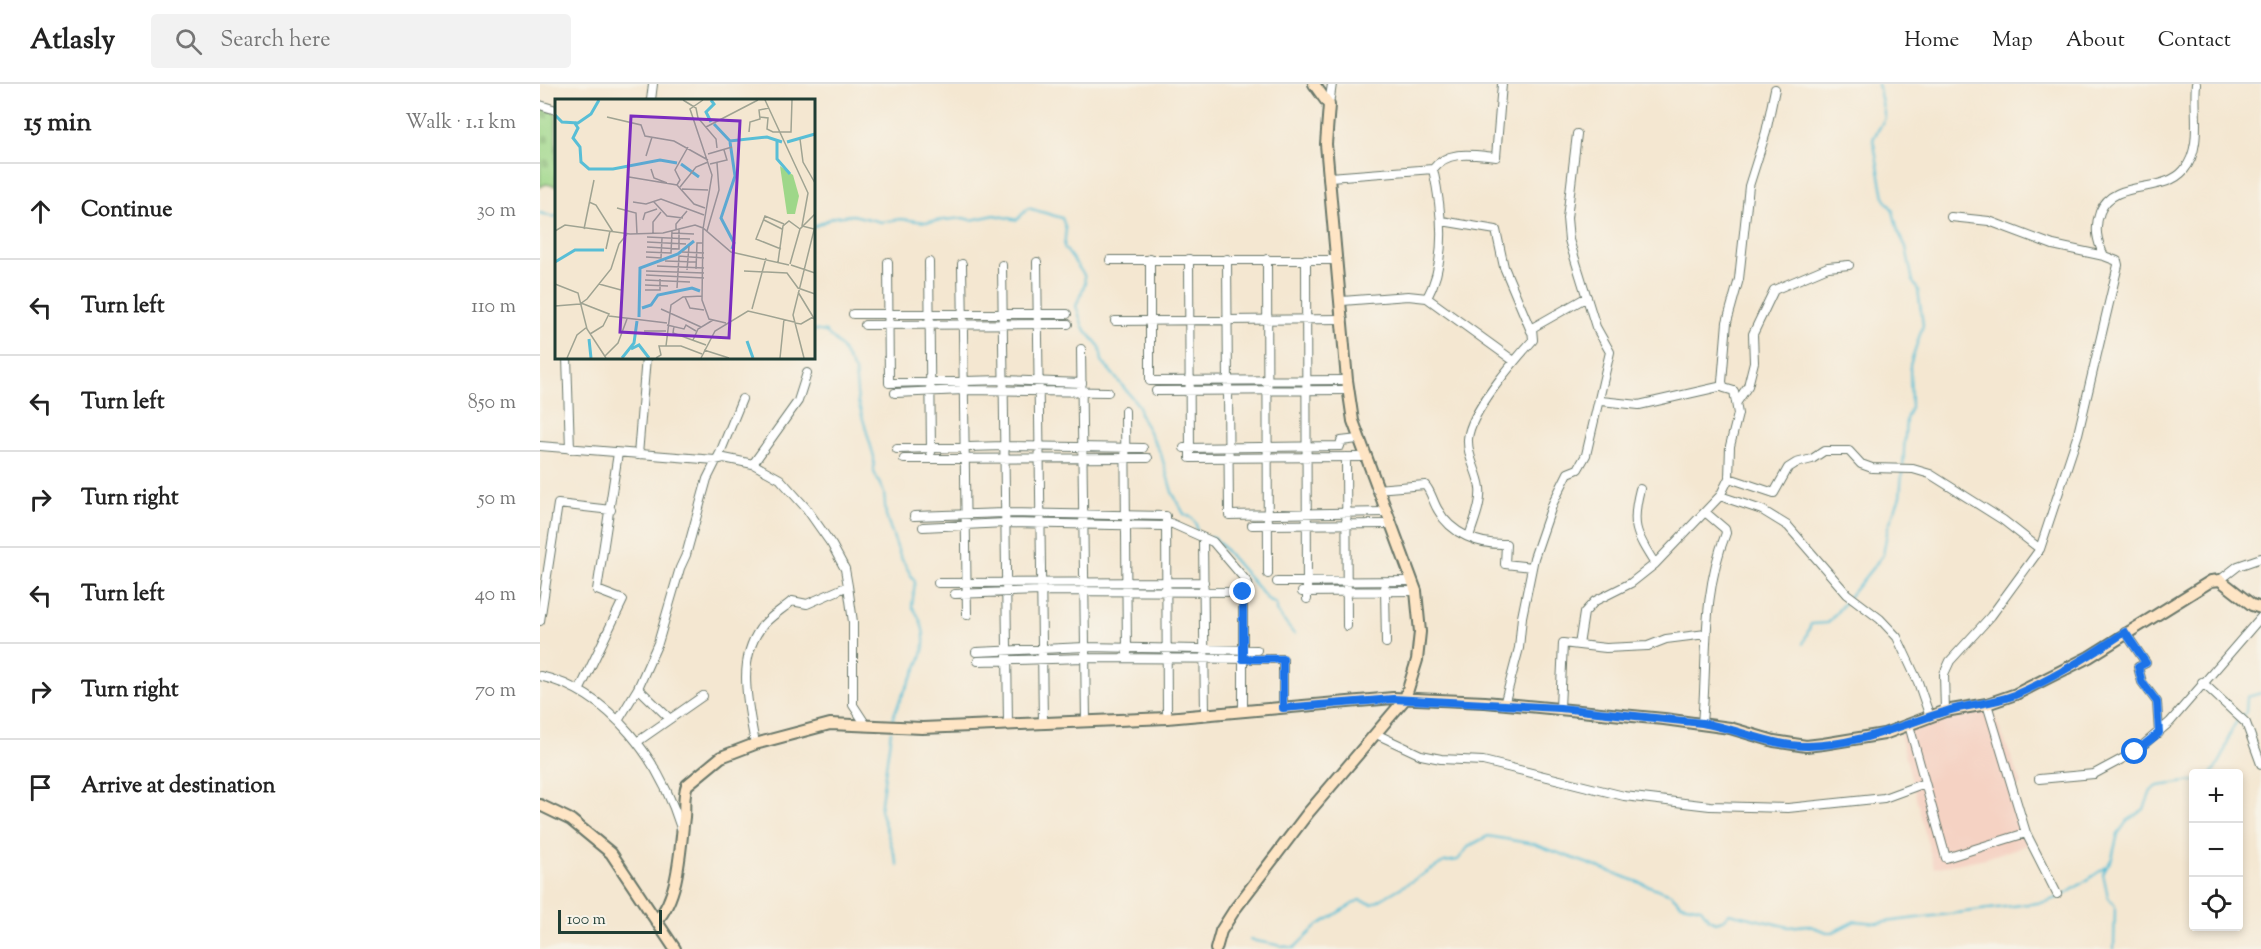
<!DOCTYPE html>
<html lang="en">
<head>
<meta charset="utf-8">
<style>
	body { margin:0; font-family:"Sorts Mill Goudy",serif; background:#f2f2f2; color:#222 }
	.controls { position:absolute; right:18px; bottom:18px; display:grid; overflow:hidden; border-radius:6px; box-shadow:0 3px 9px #0003 }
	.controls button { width:54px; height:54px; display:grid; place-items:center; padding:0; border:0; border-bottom:2px solid #e0e0e0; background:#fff; color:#222; font:30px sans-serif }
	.scale { position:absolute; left:18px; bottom:15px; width:104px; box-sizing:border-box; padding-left:6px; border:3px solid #1f3d34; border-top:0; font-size:16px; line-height:21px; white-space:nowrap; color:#1f3d34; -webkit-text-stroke:4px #f7f3e8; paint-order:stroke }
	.stop { position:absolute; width:18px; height:18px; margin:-14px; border:4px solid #1a73e8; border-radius:50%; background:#fff }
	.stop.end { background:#1a73e8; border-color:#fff; box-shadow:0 2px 6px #0008 }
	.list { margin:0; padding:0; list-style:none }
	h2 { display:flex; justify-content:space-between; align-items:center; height:78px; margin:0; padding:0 24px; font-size:26px }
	h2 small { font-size:20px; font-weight:400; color:#767676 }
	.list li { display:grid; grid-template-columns:39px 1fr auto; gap:18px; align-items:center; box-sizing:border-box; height:96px; padding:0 24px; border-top:2px solid #e0e0e0 }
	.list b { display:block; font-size:22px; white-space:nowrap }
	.list em { font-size:20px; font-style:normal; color:#767676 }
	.icon { flex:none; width:33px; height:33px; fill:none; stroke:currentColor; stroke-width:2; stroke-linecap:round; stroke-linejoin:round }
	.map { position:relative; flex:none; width:1721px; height:865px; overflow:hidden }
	header { display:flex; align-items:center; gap:36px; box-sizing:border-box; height:84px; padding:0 30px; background:#fff; border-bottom:2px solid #e0e0e0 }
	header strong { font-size:28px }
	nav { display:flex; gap:33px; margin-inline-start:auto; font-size:21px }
	.search { width:420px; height:54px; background:#f2f2f2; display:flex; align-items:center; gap:15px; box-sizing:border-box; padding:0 21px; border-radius:6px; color:#767676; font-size:22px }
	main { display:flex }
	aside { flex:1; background:#fff }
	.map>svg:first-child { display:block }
	.built { fill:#f5d2c3 }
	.cemetery { fill:url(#cemetery-stones); stroke:#5e8a5e; stroke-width:1.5 }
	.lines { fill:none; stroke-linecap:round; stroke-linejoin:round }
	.stream { stroke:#58bed6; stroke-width:2 }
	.street-casing { stroke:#6a786b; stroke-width:10 }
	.secondary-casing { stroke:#6a786b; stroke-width:14 }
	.street { stroke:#fff; stroke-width:8 }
	.secondary { stroke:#fee5c5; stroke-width:10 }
	.route { stroke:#1a73e8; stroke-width:8 }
	.inset-river { fill:none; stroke:#58bed6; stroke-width:3 }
	.inset-road { fill:none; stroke:#9fa392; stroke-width:1.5 }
	.view { fill:#7b2cbf; fill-opacity:0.15; stroke:#7b2cbf; stroke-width:3 }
	.inset-edge { fill:none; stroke:#1f3d34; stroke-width:3 }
</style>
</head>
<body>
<header>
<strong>Atlasly</strong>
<div class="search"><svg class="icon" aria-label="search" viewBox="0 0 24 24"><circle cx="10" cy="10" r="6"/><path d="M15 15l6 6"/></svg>Search here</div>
<nav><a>Home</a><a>Map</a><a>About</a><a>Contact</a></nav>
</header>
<main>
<aside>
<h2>15 min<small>Walk · 1.1 km</small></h2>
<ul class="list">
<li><svg class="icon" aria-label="ahead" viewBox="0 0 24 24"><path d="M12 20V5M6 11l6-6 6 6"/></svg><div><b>Continue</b></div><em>30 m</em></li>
<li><svg class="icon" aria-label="left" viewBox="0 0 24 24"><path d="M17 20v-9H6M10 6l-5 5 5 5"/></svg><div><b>Turn left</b></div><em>110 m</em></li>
<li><svg class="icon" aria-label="left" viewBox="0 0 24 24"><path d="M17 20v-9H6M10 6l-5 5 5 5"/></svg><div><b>Turn left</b></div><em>850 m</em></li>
<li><svg class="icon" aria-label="right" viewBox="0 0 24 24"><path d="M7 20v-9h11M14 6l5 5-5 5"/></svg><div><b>Turn right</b></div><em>50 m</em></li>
<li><svg class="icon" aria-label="left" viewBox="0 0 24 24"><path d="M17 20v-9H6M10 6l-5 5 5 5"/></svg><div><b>Turn left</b></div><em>40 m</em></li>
<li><svg class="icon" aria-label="right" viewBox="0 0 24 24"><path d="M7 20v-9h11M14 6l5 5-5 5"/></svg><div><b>Turn right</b></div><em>70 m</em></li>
<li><svg class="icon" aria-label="arrive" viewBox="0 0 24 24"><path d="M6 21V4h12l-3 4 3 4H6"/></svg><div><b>Arrive at destination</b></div></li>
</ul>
</aside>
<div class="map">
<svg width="1721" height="865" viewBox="0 0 1721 865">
	<defs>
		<pattern id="cemetery-stones" width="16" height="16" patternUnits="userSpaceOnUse" patternTransform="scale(1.5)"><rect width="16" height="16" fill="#9ed789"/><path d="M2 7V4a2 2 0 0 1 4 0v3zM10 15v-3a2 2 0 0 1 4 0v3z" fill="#88b977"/></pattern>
	</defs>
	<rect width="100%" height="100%" fill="#f7f3e8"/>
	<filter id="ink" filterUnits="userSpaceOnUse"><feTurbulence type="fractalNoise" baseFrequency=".0167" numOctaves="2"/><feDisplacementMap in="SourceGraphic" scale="12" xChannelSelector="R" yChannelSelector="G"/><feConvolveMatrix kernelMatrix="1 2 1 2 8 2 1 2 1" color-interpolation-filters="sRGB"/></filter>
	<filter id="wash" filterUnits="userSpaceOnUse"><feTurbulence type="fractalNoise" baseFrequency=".008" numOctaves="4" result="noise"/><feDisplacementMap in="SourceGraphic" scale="24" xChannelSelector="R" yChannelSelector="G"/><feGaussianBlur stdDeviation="1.35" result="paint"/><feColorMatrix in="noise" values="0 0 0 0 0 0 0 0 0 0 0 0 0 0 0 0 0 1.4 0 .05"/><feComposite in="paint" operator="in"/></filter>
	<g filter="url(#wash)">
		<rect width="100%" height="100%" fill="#f4e7d1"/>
		<path class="built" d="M1449,619L1482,700L1476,704L1487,761L1446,774L1394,784L1360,650L1411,627Z"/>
		<path class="cemetery" d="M0,23L16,29V102L6,100L0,103Z"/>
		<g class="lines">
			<path class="stream" d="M1338,0L1345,34L1333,55L1344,113L1353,127L1358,147L1366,163L1373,198L1378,206L1383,241L1370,281L1371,323L1366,335L1363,382
				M0,129L13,133L16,132
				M273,143L294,133L313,131L341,138L361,135L386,138L423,134L431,136L455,131L477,136L488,124L522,134L526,145L524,163L544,191L545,200L536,222L543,243L560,263L562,277L599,322L600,331L621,370L632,408L644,430L652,434L656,440L657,448
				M273,246L286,248L300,262L315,288L318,318L334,373V388L344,409L346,432L360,472L375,498L372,522C405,568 362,594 352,638
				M670,453H674L729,517L736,520V527L754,550
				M1263,560L1271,540L1288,539L1343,471L1348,443L1360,413L1362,388
				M351,647L340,726L358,782
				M1671,690C1692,668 1683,645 1706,629L1707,613L1721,609
				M710,856L754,864L777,842L819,816L833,820L904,778L918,776L929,762L948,752L994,760L1131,810L1141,820L1161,824L1169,835L1176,838L1185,835L1189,829L1249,843L1267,841L1287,848H1293L1315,837L1337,839L1505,818L1523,812L1566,783
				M1574,865L1575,822L1568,813L1563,790L1572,774L1578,750L1588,736L1604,725L1611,707L1618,702L1654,697"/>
		</g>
	</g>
	<g filter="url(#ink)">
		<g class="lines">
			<g class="street-casing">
				<path id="street" d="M111,16L113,0
					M0,21L16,26
					M789,21L792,0
					M790,93L893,85C908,65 934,71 956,73L962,0
					M1411,133L1449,137L1513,161L1564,172
					M902,137L956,146L964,183L991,247
					M610,175V297L807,296
					M649,175L650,374L824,373
					M687,175L689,431L845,428
					M727,175L728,490
					M766,175L767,515
					M570,176H797
					M348,178L349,299L463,296L542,299
					M389,178L391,368
					M497,178L503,638
					M422,180L427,531
					M462,181L468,640
					M887,214C908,176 902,125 893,85
					M802,217L868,212L887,214L974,277
					M313,230H527
					M575,237L803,235
					M325,241L528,240
					M541,265L546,637
					M27,273L30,365
					M616,307L808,306
					M355,309L424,306L568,308
					M1061,317L1099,321L1183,302
					M1197,318L1208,302L1214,278L1213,250L1234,206L1288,183L1309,181
					M585,327L587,569
					M0,362L175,376L184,374L213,380L240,395L266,424L292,461L305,485L308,502L313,538V621L326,641
					M644,364L800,362L801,357L818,355
					M357,365L464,362L603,364
					M98,371L106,273
					M806,373L807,542
					M364,375L608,374
					M213,380L258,317L267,289
					M1189,394L1234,409L1248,384L1256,379L1272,375L1284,367H1309L1321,380L1332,384L1373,385L1390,390L1463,436L1500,465
					M836,405L885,401C891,407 893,418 898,426C911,450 939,461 966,460L965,480L992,483
					M1100,405C1091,440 1095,449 1115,480
					M1180,412L1222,426L1248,442L1307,510L1340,535L1357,553L1378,598L1390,633
					M374,432L465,429L626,432L627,634
					M712,441L850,440
					M383,443L465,439L624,442
					M929,453C933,439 942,420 940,404C938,387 927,374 928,355C930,328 974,277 993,256L992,244L1047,213
					M663,455L665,632
					M1680,496L1698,482L1721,474
					M737,498L872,497
					M398,499L664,498
					M845,504L846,559
					M703,508V626
					M762,508L876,507
					M415,510L501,507L709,508L708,499L673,458L626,437
					M0,537L18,420L71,426
					M1585,548L1606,579L1598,583L1602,598L1617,618L1619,649
					M1039,561L1066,564L1108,562L1126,555L1166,550
					M436,568L545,563L717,566
					M438,577L545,574L743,575V624
					M0,592C71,608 120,677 141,744
					M1662,598L1706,639L1721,680
					M98,604L130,635
					M40,605L83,516L57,506L78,369
					M1447,620L1486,749L1517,810
					M964,621L979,564L982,533L994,474L1013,419L1028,389L1038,385L1046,371L1070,268L1056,243L1029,156L1027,134L1037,50
					M1020,624L1023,559L1039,561L1044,529L1055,517L1091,499L1115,480L1180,412L1189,394L1190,362L1198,330L1194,307L1184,304L1182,298L1187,238L1199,195L1209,102L1226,48L1235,5
					M1405,627L1404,590L1410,577L1451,532L1500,465L1538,350L1578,181L1577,177L1564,172C1557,157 1554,144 1560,128C1573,94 1623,111 1644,86C1663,63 1653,27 1656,0
					M78,637L98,604L118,559L140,484L146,471L167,395L180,369L202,315
					M1162,639C1168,573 1161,512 1186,449L1185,445L1165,428
					M1369,641L1406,774L1486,749
					M836,650L881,671L901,675L943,677L1084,712L1170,722L1248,724L1344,714L1385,699
					M97,658L163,612
					M215,660C209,623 196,579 220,545C227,534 242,526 252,517L267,520L308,502
					M1499,695L1554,690L1595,668L1630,638L1721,533"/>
			</g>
			<g class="secondary-casing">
				<path id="secondary" d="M0,721L31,736L71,769L135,865
					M117,836C139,813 140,765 144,733C145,722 143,711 147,701L181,673L215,660L290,640L382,644L627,634L853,614L945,618L1124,635L1190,644L1234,657L1266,662L1283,660L1344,650L1405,627L1447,620L1476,610L1549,573L1671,497L1680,496L1712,521L1721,524
					M676,865L681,847L695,825L768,729L865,615L877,576L880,548L876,507L813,337L807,296L786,60L789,21L774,0"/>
			</g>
			<use href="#street" class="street"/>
			<use href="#secondary" class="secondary"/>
		</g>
	</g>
	<g class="lines" filter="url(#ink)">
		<path class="route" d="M703,508V575H743V624L853,615L1020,624L1162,639C1197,645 1232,662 1268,662C1318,661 1358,642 1404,628C1427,620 1452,620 1475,611C1513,595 1551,571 1585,548L1606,579L1598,583L1602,598L1617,618L1619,649L1595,668"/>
	</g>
	<g transform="translate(15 15)">
		<rect width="260" height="260" fill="#f4e7d1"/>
		<path d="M225,67L238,76L244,97L240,115H232Z" fill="#9ed789"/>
		<path class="inset-river" d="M0,16L7,23L23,24L36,15L44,1M19,23L23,29L18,39L25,48L26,63L34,70H58L105,61L122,64M156,23L151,13L159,5L156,1M159,25L175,42L212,38L227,43M222,42V60L235,75M175,43L180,77L166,119L179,144L177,150M232,43L260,35M126,65L144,78M0,163L20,151H49M87,209L96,206L103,196L137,189L145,192M84,218L85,169L123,155L139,142M34,240L36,259M192,242L198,259M76,250L84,246L94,259M67,259L79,244L82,222"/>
		<path class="inset-road" d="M128,1L141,9L143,19L161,40L162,49M148,1L135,10L157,76L148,130L147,201L154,220L171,224M210,1L253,94L247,127L259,130M52,18L86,26L90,37L119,42L153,61M204,18L213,19L212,30L218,33H236L237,1M151,28L203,1M194,33L195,23L205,20L204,11L214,9M245,40L248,63L260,84M153,55L177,48M91,57L97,38M155,65L172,61L169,51M96,70L99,79L112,84M74,78L122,86L139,105L150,109M122,86L125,81L120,71L133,48M125,88L141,68L153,63M127,90L153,91M34,103L41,106L58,133M78,103L91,105L106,100L149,116M99,103L112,117L128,119M62,109L81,114L82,135M88,121L90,114L102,110M209,121L227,130M29,130L39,81M121,131V125L132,112M0,132L10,126L75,135L108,134L140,126L148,129L176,153L234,166M152,132L164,91L162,64M98,134V123L106,113M117,134L139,135M92,138L135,140M92,143L131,145M92,148L124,150V130M51,150L55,132M226,150L201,140L210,117L229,125M91,153L116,154L117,132M127,153L149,154M91,158L106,159L107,139M110,162L141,163M223,163L228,127L234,122L245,130M235,165L245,130L260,115M236,166L260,174M102,167L149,169M141,170L142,144H148M132,171L134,147M91,172L149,174M189,172L232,174L243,189L260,195M91,176L149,179M90,181L135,183M0,185L23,194L32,230L51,259M44,185L66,191M90,186L113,187M122,189L124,157L149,159M90,191H105V180M243,193L260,221M130,198L135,209L149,211M26,204L54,215L48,227L35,235M0,207L25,205L32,200L56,170L64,145L72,135M106,210L146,228M197,210L211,159M54,217L112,224M240,224L246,225L258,218M112,226L129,230L131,226L141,232M119,227L118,234L151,246M89,232H111M138,241L143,230L158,221M111,247L116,206L128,198L147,197M149,251L174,259M50,257L63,244L72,220M12,259L22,236L32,228M101,259L106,256L104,247H126L147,255M146,259L160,232L193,212L239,223M225,259L229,220M249,259L238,216L260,127"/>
		<path class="view" d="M76,17L185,22L174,239L65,233Z"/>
		<rect width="260" height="260" class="inset-edge"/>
	</g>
</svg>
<div class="controls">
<button>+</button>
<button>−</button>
<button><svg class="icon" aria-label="locate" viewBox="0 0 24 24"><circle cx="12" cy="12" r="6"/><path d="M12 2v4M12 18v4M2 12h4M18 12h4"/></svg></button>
</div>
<div class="scale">100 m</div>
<div class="stop" style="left:1595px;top:668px"></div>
<div class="stop end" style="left:703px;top:508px"></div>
</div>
</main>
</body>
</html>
